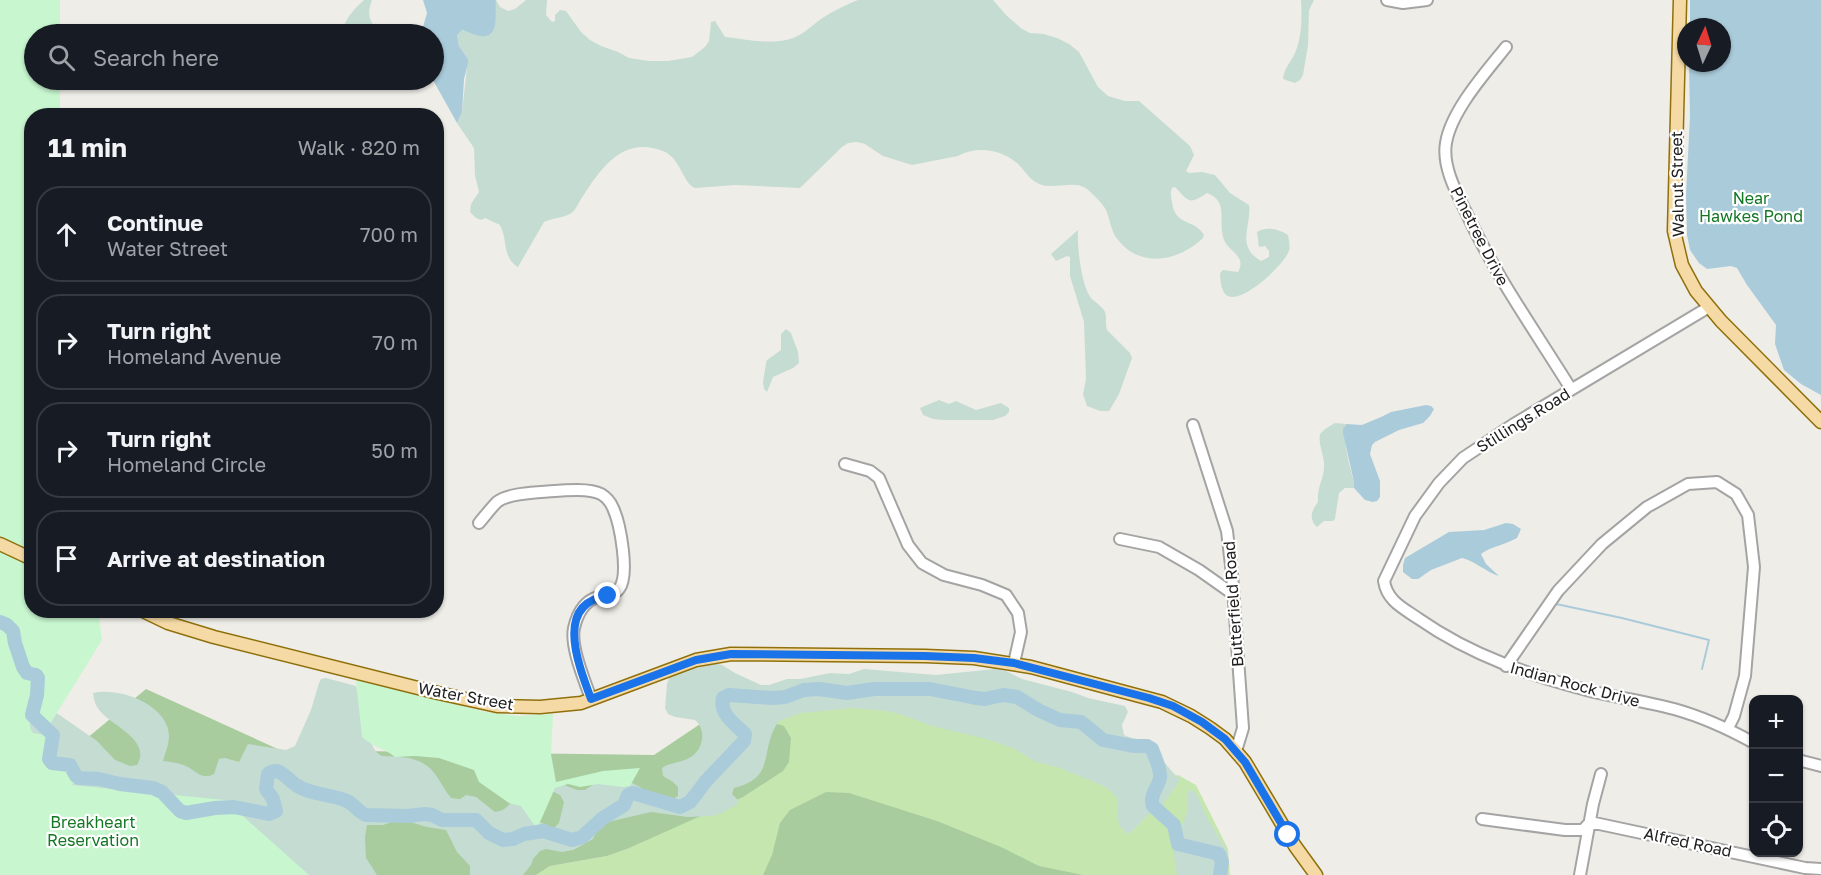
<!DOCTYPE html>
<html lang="en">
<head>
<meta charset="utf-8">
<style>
	body { margin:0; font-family:"Golos Text",sans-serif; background:#20242c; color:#f1f3f6 }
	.controls { position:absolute; right:18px; bottom:18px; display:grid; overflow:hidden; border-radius:12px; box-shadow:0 2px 4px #0004 }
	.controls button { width:54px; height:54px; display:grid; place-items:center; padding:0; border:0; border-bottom:2px solid #363941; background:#171b24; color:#f1f3f6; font:30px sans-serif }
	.compass { position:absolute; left:1677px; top:18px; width:54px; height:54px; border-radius:50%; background:#171b24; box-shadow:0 2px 4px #0004; rotate:4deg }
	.stop { position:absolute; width:18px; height:18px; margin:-14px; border:4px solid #1a73e8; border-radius:50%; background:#fff }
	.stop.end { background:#1a73e8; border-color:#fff; box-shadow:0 2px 6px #0008 }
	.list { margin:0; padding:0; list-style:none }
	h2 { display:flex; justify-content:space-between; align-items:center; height:78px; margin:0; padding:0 24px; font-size:26px }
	h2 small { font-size:20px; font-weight:400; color:#9ea1a6 }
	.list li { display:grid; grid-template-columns:39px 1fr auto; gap:18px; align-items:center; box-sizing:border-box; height:96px; margin:0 12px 12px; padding:0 12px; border:2px solid #363941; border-radius:24px }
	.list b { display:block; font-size:22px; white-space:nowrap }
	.list p { margin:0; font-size:20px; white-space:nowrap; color:#9ea1a6 }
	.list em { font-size:20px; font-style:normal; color:#9ea1a6 }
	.icon { flex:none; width:33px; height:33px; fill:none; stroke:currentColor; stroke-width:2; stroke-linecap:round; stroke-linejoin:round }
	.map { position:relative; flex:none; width:1821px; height:875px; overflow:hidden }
	.search { position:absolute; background:#171b24; box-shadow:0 2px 4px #0004; left:24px; top:24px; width:420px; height:66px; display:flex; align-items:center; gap:15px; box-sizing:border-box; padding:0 21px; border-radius:33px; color:#9ea1a6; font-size:22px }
	.panel { position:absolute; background:#171b24; box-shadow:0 2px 4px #0004; left:24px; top:108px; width:420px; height:510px; border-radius:24px }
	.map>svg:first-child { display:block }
	.grass { fill:#c6e6b0 }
	.forest { fill:#a8cc9e }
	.wetland { fill:#c5dcd3 }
	.park { fill:#c7f6cf }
	.water { fill:#aacbda }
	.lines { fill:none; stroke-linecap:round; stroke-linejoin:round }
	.stream { stroke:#aacbda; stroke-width:2 }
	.river { stroke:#aacbda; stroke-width:14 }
	.minor-casing { stroke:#a4a4a4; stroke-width:14 }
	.major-casing { stroke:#90700b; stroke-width:15 }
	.minor { stroke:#fff; stroke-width:10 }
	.major { stroke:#f5daa6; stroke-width:12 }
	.route { stroke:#1a73e8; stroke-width:8 }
	.labels { text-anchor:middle; stroke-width:4.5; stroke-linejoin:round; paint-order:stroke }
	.street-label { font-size:16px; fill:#202020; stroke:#fff }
	.park-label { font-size:16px; fill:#147724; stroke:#fff }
</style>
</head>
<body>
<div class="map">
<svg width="1821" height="875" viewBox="0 0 1821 875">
	<rect width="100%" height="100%" fill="#efede7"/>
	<path class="grass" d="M859,695L1161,781L1178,775L1196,785L1228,849L1230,875H536L550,866L607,856L627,849L693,818L765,716Z"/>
	<path class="forest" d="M146,689L280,750L654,755L715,714L753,716L784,726L791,738L789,762L783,771L743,797L627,849L607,856L550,866L536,875H0V869L80,744Z
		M826,792L849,793L937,821L1001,847L1039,866L1083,875H763L772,855L780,823L790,810Z"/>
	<path class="wetland" d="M364,0H372C366,16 370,22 381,34H342C343,21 354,9 364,0Z
		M496,0L500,7L508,11L515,9L526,0H547L546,15L552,22L555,21V15L560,10L566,11L581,32L590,40L601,46L618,52L629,58L649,61H668L692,57L705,47L709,41L711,22L715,21L725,37C745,39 769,45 790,39C802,36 811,26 821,19C833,11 845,5 858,0H993L1007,16L1022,29L1030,33L1044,34L1057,38L1069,44L1079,52L1098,87L1108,96L1125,101H1139L1190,146L1194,155L1186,171L1189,173L1202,172L1215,175L1230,193L1249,205C1252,225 1235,246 1261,261L1269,257V251L1265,246L1259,247L1257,232C1266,226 1279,229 1288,235C1289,241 1291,247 1288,253C1282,266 1241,306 1226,295C1221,291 1220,278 1220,273L1223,270L1238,272C1247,256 1229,252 1224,240C1217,221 1230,202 1207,193C1189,205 1189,202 1175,187L1172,188C1170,193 1171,196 1172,202C1175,227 1194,218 1204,235L1203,238C1179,261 1141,269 1118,240C1111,232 1110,219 1106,210C1102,203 1093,194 1087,189C1075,180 1056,189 1042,185C1031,182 1026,172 1018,164C1003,150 977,145 958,156L912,165L883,156L865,144L857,142L848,143L842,147L800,188L735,185L695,188C683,184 681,158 663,151C623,136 602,167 583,196C579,201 576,211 570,214C562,218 552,218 544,222L518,267C502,258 508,240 500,225L485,218L481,220L476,218L470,212L471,204L479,192L475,175L474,148L457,123L462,112L468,59L459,46L457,35L461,30L486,36C498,26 495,15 496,0Z
		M1301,0H1314L1309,10L1308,45L1303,75L1300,80L1295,83L1283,79C1284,68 1291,62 1295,53C1302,37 1302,17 1301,0Z
		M1078,230C1077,246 1081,281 1089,295C1093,302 1102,305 1105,312C1107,318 1105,324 1107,330L1130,353L1132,358L1119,394L1109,411H1100L1087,406L1083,394L1086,379L1084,322L1070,276V257L1067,256L1056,261L1051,254Z
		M786,329L791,333L798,352L799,363L793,368L773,377L767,392L764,389L763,382L766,363L767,360L781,350V334Z
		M939,400L949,404L956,401L976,410L1001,403L1009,408V412L1005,416L993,420H944L933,419L923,415L920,408Z
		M1335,423L1347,424C1341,437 1350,468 1354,482V488H1345L1339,493L1335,519L1333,521H1324L1317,527C1308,519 1312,510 1318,502C1317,487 1323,481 1324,468C1325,456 1318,446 1320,434L1325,429Z
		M0,554L32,610L49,711L58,714L97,741L115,760L130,766L137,765C152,740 112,726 100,711C95,705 94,700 93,693C117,687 161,702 168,729C171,741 166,750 163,761C171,762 181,763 188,767C197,772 202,780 214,774L219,759L225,758L239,762L248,744L286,750L295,746L311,710L319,683L321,679L326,678L356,686C361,702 366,737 375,750C377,753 379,754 382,756C402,757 422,756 435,774C441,782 445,791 451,798L460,799L466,795L476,797L495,812C505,811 510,805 514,797L537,821L554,828L559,823L564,802L560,795L548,789L556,782L577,790H585L594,784L624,779L640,787L644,791L671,800L678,796V787L673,782L663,776L662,768L665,766C672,763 682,762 689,758C702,752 708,731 695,720L675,717L668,714L665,708L667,684L670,676L678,672L704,666L712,663L722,665L735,673L761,685H769L787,679H800L830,673L849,674L864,669L936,675L995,669L1006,671L1022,679L1072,692L1088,698L1125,706L1128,712L1122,725L1124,735C1135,741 1148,738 1158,745C1159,760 1171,770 1180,780L1160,808L1152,802L1153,810L1129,834C1115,828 1117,813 1118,800L1114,794L1104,786L1060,768L1034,761L1015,749L987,739L932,726L900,714L887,711L853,708L801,713L779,721C758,750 778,777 734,788L732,794L737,799L738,804L720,814L711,816L688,817L651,812L608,822L598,828L593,839L573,850L562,852L546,849L540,851L533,859L531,865L523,875H470V866L457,852L446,830L427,827L400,819L383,825H367L365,837L366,858L377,875H298L163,838L0,750Z
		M1192,790L1197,795L1206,816L1227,851L1226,875H1177L1173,850L1188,810V791Z"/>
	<path class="park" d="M0,0H60V34H34V80H60V115L32,116L31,551L0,536Z
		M0,550L31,565L32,610L98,611L102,640L47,729L32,716C29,722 29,727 33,733L51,736C52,746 44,753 45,763C57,772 61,763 76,779L72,785L225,800L309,875H0Z
		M356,680L486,712L519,716L553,714L551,754L556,782L603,771L640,768L630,786L623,787L598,784L580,787L568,784L555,788L537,829L521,806L509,803L479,782L474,770L439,758L415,756L395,757C383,747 374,748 362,737Z"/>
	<path class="water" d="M423,0H496C495,10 499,34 486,36C478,37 469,32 462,30L457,35L459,46L468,59V64L464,79L462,112L457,123L433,80L434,34H421L427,13Z
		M1690,0H1821V395L1801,384L1784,370L1775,344L1776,325L1747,285L1737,268L1731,266L1707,269L1699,263L1690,250L1687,235L1686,195L1690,116L1689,63H1722V27H1690Z
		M1426,405L1431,406L1434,409L1430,416L1423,423L1399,430L1375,442L1372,445L1370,454L1380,481V497L1377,501L1373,502L1365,500L1354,488V482L1343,433V429L1347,424L1362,425L1381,417L1391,412Z
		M1506,523L1513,524L1521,529L1517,538C1505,545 1492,546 1481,554L1486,564L1499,576C1486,572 1475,561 1462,558L1431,570L1418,579H1412L1403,572V565L1405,558L1449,532L1484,530Z"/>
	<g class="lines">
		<path class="stream" d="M1556,604L1622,618L1709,640L1702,669"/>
		<path class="river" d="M0,622L7,625L13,631L15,643L23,667L27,673L36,675L38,678L37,695L32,715L53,735L49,759L52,763L70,765L76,776L79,778L99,779L120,784L153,788L162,792L180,811L186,813L215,808L234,807L269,814L276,811L273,799L266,789L268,774C279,765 287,779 296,785C310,795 331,794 347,801C354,804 358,812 366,815L407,816L425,814L432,815L442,820H476L489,833L503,840L513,839L524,834L543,831L572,840L582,837L603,818L624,805L628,795L633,793L680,807L690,802L706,781L744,741L745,734C735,724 719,714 723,698L729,695L772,698L785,697L804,690L819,689L847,693L874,689H930L976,698L985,699L1003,695L1017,697L1038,710L1060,720L1081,722L1103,740L1133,746H1147L1152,749C1155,758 1161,768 1160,778C1158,788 1149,795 1153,806L1174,825L1178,844L1219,854L1222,862L1220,875"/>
		<g class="minor-casing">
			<path id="minor" d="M1387,0L1403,3L1427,0
				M1506,47C1486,72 1451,111 1446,143C1442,166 1456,192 1466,212C1495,275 1535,331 1571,389
				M1709,307L1514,424L1463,458L1439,483L1415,516L1384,581C1387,601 1403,608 1419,619C1472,656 1532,676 1594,692C1621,698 1648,702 1674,709C1703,717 1727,728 1754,743
				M1193,425L1227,531L1232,574L1243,728L1236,751
				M845,464L870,471L879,478L908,545L922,563L944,575L982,585L1006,595L1018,613L1021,632L1014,663
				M479,523C485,516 491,508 497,502C507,494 529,493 541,492C558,491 587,487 601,494C606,497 611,503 613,508C620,523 630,575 619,589C614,596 606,595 598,597C584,601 577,615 574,628C570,647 585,681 591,699
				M1120,539L1159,547L1199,570L1233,594
				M1506,666L1558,591L1602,544L1647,507L1688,484L1717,482L1736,494L1748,515L1754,567L1745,676L1734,716L1728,728
				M1798,760L1821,766
				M1482,819L1565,830H1583L1590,822L1805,868L1821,869
				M1580,875L1593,804L1601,774"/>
		</g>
		<g class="major-casing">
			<path id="major" d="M1680,0L1674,231L1682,265L1696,291L1721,321L1821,422
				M0,544L32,559
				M141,610L168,623L214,637L438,693L497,706L540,707L581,703L696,660L731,654L925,656L974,658L1031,667L1162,702L1191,716L1210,728L1225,739L1245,762L1295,846L1316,875"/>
		</g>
		<use href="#minor" class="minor"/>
		<use href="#major" class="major"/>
	</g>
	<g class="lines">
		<path class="route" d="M608,596C553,603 579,666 591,699L696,660L731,654L925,656L974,658L1014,663L1149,698L1173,706L1202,722L1225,739L1245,762L1288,835"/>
	</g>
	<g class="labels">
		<g class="street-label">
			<text transform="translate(1677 184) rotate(-91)" y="6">Walnut Street</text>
			<text transform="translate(1480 236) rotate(63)" y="6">Pinetree Drive</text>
			<text transform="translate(1523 420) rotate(-32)" y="6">Stillings Road</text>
			<text transform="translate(1233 604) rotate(-94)" y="6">Butterfield Road</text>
			<text transform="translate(1575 684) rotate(15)" y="6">Indian Rock Drive</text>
			<text transform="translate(466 696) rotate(10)" y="6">Water Street</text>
			<text transform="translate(1688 842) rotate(12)" y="6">Alfred Road</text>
		</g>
		<g class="park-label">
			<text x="1751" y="204">Near<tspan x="1751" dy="18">Hawkes Pond</tspan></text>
			<text x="93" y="828">Breakheart<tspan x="93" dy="18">Reservation</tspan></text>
		</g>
	</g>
</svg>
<div class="controls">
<button>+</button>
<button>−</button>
<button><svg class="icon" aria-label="locate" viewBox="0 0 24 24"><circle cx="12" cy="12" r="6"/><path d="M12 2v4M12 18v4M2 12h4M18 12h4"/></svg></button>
</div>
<svg class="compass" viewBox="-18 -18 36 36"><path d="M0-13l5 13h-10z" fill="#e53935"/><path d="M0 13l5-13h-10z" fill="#9ea1a6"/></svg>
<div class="stop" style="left:1288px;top:835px"></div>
<div class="stop end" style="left:608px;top:596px"></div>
<div class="search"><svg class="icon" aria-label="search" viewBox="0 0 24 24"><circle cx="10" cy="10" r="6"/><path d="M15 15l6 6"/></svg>Search here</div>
<section class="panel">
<h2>11 min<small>Walk · 820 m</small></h2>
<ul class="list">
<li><svg class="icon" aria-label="ahead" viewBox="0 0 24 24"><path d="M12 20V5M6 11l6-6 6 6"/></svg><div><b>Continue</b><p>Water Street</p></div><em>700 m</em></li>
<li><svg class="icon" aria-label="right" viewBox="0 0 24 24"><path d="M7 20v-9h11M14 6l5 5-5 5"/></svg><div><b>Turn right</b><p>Homeland Avenue</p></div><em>70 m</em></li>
<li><svg class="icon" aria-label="right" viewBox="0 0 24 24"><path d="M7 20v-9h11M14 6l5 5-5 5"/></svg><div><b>Turn right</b><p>Homeland Circle</p></div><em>50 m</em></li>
<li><svg class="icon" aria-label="arrive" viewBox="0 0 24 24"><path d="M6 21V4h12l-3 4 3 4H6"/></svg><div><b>Arrive at destination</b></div></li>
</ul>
</section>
</div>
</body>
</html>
